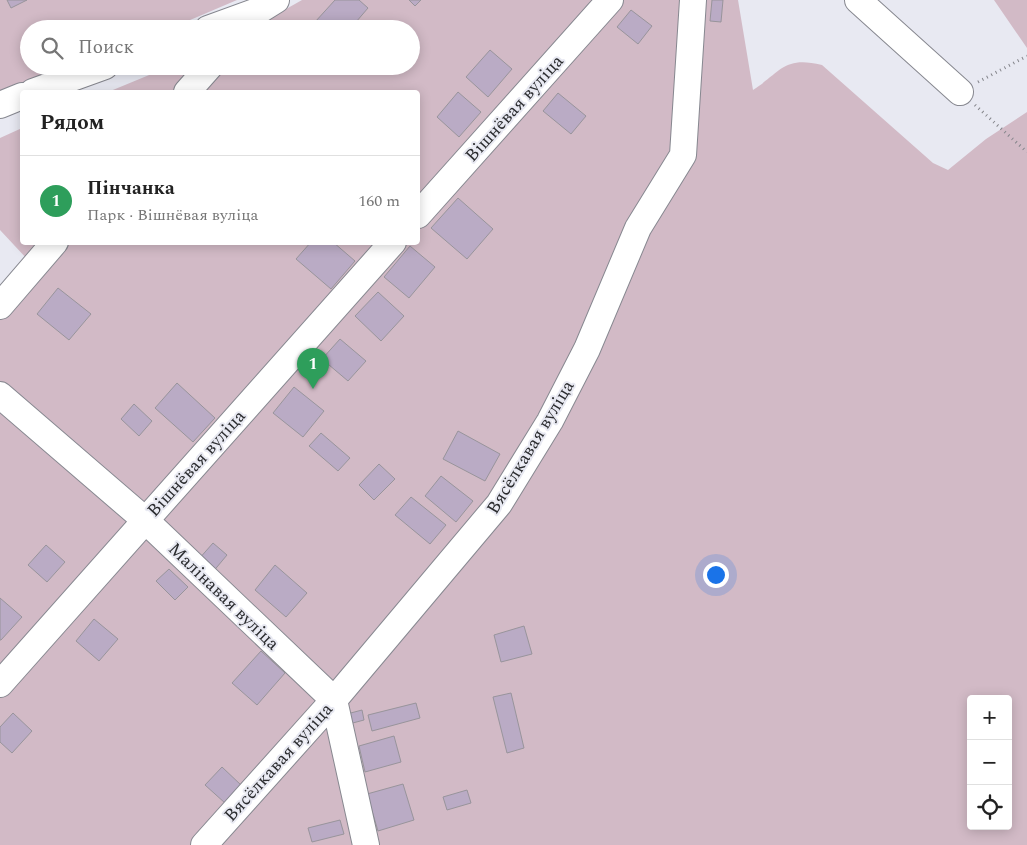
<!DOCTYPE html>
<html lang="ru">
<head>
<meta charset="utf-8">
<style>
	body { margin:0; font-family:Spectral,serif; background:#f2f2f2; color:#222 }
	.controls { position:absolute; right:15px; bottom:15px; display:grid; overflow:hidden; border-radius:5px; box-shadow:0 2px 12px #0003 }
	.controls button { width:45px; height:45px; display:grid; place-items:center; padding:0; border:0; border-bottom:1px solid #e0e0e0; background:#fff; color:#222; font:25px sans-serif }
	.you { position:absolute; left:715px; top:574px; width:18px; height:18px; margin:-12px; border:4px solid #fff; border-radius:50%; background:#1a73e8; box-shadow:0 0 0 8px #1a73e833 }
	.badge { display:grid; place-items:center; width:32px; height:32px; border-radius:50%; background:#b45309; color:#fff; font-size:16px; font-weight:700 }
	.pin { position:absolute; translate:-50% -41px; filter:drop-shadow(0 1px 2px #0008) }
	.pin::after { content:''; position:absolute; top:26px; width:18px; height:15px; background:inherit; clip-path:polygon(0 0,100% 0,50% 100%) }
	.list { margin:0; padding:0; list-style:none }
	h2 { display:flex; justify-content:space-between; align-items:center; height:65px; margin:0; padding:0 20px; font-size:21px }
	h2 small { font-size:16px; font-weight:400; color:#767676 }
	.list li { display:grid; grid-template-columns:32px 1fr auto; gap:15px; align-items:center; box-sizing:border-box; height:90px; padding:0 20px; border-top:1px solid #e0e0e0 }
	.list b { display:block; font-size:19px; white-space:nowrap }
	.list p { margin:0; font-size:16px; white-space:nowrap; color:#767676 }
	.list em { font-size:16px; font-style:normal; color:#767676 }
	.icon { flex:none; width:28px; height:28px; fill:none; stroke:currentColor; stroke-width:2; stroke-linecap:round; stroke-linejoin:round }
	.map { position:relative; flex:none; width:1027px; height:845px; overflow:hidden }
	.search { position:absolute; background:#fff; box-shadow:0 2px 12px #0003; left:20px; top:20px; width:400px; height:55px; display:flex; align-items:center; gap:12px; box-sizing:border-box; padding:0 18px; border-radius:28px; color:#767676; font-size:19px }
	.panel { position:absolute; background:#fff; box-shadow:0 2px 12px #0003; left:20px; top:90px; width:400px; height:155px; border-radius:5px }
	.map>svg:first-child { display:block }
	.green { fill:#d2bac6; fill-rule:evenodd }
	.building { fill:#baabc5; stroke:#98949b }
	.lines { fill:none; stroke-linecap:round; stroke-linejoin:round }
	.minor-casing { stroke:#878890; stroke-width:28 }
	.path { stroke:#84858b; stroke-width:3; stroke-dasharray:1 4; stroke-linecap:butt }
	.minor { stroke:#fff; stroke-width:26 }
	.labels { text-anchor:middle; stroke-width:4; stroke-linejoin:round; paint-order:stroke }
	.street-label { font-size:18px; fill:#2b2c2f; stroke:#e8e9f2 }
</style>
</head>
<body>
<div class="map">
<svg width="1027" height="845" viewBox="0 0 1027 845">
	<rect width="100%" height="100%" fill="#e8e9f2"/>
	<path class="green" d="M0,0H237L169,29H29V66H78L0,93Z
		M302,0H738L753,90C782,71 784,56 822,65L933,163L948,170L986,139L1027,112V845H0V291L28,260L0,230V138L22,128V242H418V92H108L171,66H411V29H251ZM971,699H1008V826H971Z
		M994,0H1027V48Z"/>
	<path class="building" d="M7,0H27L11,8Z
		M335,0H359L368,8L350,29H322L315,22Z
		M409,0H421L415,6Z
		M712,0H723L721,22L710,21Z
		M631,10L652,26L638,44L617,27Z
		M490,50L512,69L488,97L466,77Z
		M458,92L481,112L459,137L437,117Z
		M558,93L586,116L571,134L543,111Z
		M458,198L493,229L467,259L431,228Z
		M311,242H333L355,261L331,289L296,259Z
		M410,246L435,267L409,298L384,277Z
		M58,288L91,314L69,340L37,314Z
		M378,292L404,316L381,341L355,316Z
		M340,339L366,361L348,381L322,359Z
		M177,383L215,418L193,442L155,408Z
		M294,387L324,411L303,437L273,413Z
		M134,404L152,421L139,436L121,419Z
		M458,431L500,454L485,481L443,459Z
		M321,433L350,458L338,471L309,446Z
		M379,464L395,479L374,500L359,485Z
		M441,476L473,501L456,522L425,496Z
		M411,497L446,525L430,544L395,515Z
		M213,543L227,555L212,573L198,560Z
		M46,545L65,562L47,582L28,565Z
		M275,565L307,593L286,617L255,590Z
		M169,569L188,587L175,600L156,581Z
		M0,598L22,617L1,640H0Z
		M94,619L118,639L99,661L76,641Z
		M524,626L532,654L501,662L494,635Z
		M261,651L285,673L257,705L232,683Z
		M511,693L524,748L507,753L493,697Z
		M416,703L420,718L372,731L368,715Z
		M362,710L364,720L349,724L347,714Z
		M13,713L32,731L12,753L0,742V727Z
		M394,736L401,762L365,772L359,746Z
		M222,767L241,785L225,803L205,785Z
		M403,784L414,820L378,831L367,794Z
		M467,790L471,803L447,810L443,797Z
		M340,820L344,834L312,842L308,828Z"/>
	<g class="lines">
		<g class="minor-casing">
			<path id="minor" d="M858,0L960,92
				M208,29L260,10L276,0
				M33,92L105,66
				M187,92L210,66
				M0,105L22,96
				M418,215L610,0
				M0,306L55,242
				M0,395L145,520L334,700L366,845
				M0,684L393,242
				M204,845L334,700L499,504L550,421L587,349L638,228L683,155L693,0"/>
		</g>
		<path class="path" d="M978,82L1027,56
			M975,105L1027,152"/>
		<use href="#minor" class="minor"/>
	</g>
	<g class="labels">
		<g class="street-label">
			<text transform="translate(514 108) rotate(-48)" y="6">Вішнёвая вуліца</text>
			<text transform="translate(530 447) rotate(-59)" y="6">Вясёлкавая вуліца</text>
			<text transform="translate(196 463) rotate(-48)" y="6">Вішнёвая вуліца</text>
			<text transform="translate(224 596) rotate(44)" y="6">Малінавая вуліца</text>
			<text transform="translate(278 762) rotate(-48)" y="6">Вясёлкавая вуліца</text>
		</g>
	</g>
</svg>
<div class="controls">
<button>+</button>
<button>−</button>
<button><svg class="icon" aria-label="locate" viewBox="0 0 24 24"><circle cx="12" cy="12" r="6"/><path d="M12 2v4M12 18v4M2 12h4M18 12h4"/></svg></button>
</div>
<div class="you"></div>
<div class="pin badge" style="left:313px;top:389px;background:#2e9e5b">1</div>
<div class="search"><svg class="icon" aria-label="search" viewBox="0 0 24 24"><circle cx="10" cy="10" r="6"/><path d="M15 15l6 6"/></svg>Поиск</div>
<section class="panel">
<h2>Рядом<small></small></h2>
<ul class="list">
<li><span class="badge" style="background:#2e9e5b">1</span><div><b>Пінчанка</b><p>Парк · Вішнёвая вуліца</p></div><em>160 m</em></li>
</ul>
</section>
</div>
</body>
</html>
